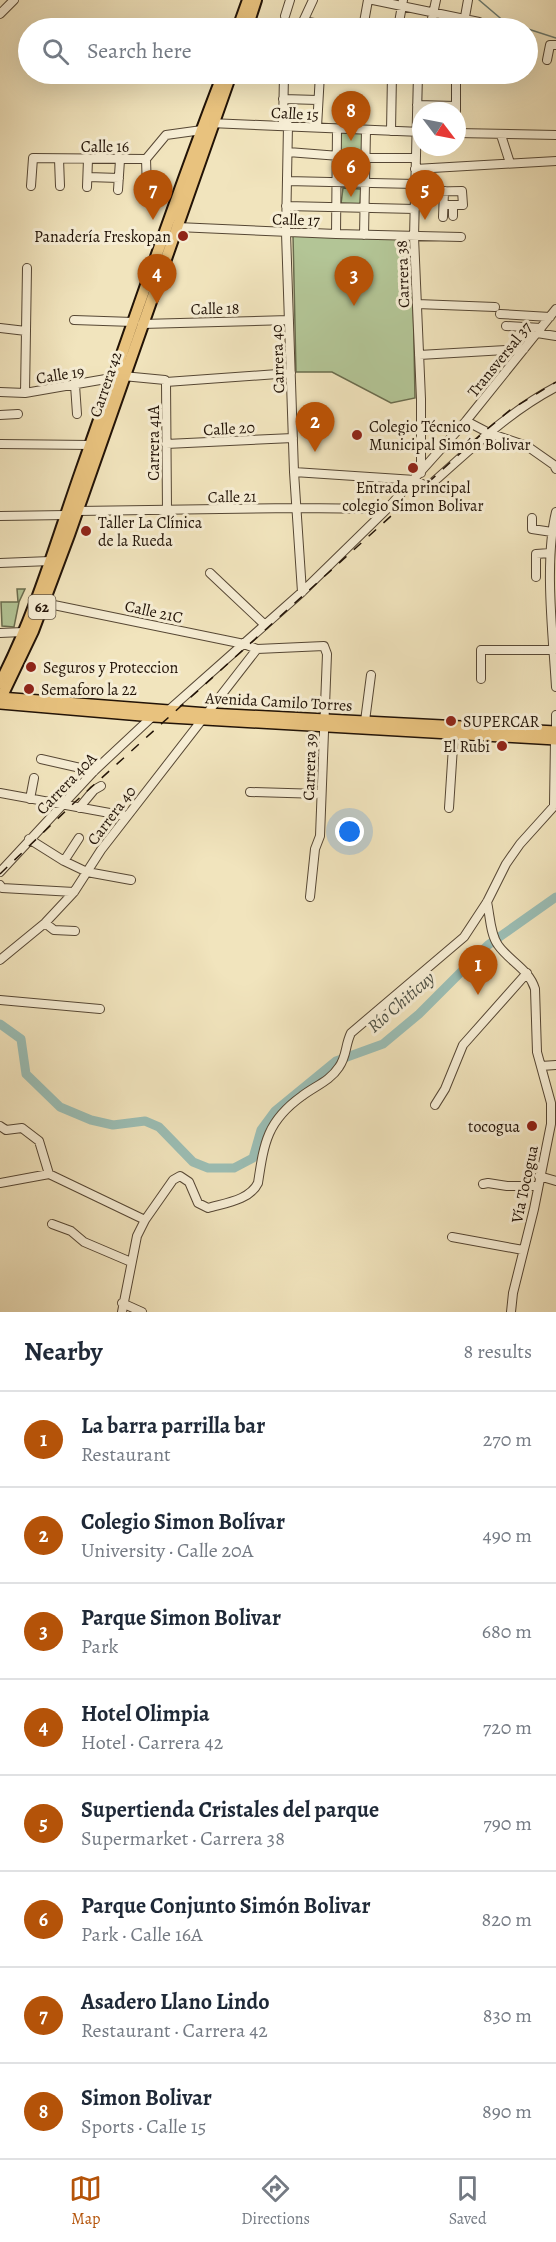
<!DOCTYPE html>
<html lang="en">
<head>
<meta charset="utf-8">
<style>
	body { margin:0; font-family:Alegreya,serif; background:#f2f2f3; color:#1f2937 }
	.compass { position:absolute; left:412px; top:102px; width:54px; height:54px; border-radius:50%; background:#fff; box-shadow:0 6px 24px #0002; rotate:122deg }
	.you { position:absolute; left:350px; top:832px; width:21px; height:21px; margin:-15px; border:4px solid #fff; border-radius:50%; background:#1a73e8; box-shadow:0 0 0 9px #1a73e833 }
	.badge { display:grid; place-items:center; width:39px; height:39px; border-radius:50%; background:#b45309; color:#fff; font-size:20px; font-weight:700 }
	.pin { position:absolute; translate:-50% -50px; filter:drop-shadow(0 2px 3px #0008) }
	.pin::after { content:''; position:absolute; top:32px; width:21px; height:18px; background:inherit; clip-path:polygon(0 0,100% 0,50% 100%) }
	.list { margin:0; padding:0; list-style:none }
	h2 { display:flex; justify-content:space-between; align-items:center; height:78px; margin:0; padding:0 24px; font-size:26px }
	h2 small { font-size:20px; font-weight:400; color:#747a83 }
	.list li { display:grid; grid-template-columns:39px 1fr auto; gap:18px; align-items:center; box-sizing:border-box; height:96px; padding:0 24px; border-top:2px solid #e0e1e3 }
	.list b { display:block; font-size:22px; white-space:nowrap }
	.list p { margin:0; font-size:20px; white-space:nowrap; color:#747a83 }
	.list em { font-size:20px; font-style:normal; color:#747a83 }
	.icon { flex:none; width:33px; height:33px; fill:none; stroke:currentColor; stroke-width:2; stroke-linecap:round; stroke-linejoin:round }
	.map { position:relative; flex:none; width:556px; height:1312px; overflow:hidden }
	.search { position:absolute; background:#fff; box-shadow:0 6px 24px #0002; left:18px; right:18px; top:18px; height:66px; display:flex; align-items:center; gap:15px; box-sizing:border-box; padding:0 21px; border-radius:33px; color:#747a83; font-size:22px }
	.sheet { height:846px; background:#fff }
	nav { display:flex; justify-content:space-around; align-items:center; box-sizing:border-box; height:84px; border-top:2px solid #e0e1e3; background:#fff; font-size:16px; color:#747a83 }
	nav a { display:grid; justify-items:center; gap:3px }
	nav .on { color:#b45309 }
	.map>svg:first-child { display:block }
	.green { fill:#b3c596; stroke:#6a6c4e; stroke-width:1.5 }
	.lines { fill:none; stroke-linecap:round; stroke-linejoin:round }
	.stream { stroke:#6b7a6f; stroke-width:1.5 }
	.river { stroke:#9bbeb5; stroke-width:9 }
	.minor-casing { stroke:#564734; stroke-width:10 }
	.major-casing { stroke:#221307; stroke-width:12 }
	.highway-casing { stroke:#221307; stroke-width:14 }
	.minor { stroke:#f6edd4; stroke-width:8 }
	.major { stroke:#e8c27e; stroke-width:9 }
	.highway { stroke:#e8c27e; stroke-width:10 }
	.rail { stroke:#221307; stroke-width:1.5; stroke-dasharray:10 10; stroke-linecap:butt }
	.poi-dot { fill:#8f2418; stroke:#f6edd4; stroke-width:2 }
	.labels { text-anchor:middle; stroke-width:6; stroke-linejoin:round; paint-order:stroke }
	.shield { fill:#f6edd4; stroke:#625444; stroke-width:1.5 }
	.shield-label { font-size:15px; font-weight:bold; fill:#221307 }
	.street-label { font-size:16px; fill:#221307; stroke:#f6edd4 }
	.poi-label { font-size:16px; fill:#221307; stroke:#f6edd4; text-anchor:start }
	.water-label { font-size:18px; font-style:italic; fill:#4c4f44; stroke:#f6edd4 }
</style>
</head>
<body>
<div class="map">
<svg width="556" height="1312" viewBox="0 0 556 1312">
	<rect width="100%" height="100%" fill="#f1e4bd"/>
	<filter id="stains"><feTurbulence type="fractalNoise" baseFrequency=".00333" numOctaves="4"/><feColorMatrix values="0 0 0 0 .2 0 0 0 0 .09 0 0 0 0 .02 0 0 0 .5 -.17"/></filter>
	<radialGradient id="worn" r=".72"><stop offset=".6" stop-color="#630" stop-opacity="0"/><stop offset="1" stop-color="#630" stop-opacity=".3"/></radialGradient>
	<path class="green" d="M341,132L363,133L362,155L340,154Z
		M343,188L361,189L360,205L341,204Z
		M293,235L412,240L415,398L391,403L332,372H296Z
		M17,589H25L19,602L14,627L2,626L1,602H18Z"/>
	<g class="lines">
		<path class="stream" d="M479,0L506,23L525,28
			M528,29L556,38"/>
		<path class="river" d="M0,1024L21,1039L26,1074L60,1107L91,1120L113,1125L145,1121L159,1127L193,1162L208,1168H234L253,1158L261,1130L275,1111L336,1061L383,1044L419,1014L488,945L556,897"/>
		<g class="minor-casing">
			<path id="minor" d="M373,0L479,22
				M0,14L14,0
				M285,16L290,0
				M303,21L341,28
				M300,28L313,0
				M363,28L368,0
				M398,28L403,0
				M430,28L436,0
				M463,28L468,0
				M547,60L550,45H556
				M418,74L414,237L421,399V473
				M456,74V111
				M319,78L340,79
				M418,79H456
				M283,99L318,100
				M417,105L456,106
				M210,123L421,132
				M288,125L286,233L294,472L302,592
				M283,126L284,74
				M317,127L320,74
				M391,131L392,74
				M457,133L556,135
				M501,135L510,163
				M288,152L365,158H415
				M59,159L60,186
				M146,159L166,135L202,130
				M146,159L147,190
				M415,169L556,161
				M88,177L119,178
				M287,181L415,184
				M31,186L33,158L146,159
				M87,187L88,159
				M118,190L120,160
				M415,192L462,191L463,205H444
				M453,205V216
				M286,206L415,209
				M443,217L444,191
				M177,227L336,234L461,237
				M336,234L337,129
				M364,235L366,130
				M417,304L495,307
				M500,314L550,317
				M74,320L133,322
				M142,324L289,320
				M506,326L541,328
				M0,328L26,331
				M537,333L556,336
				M419,355L524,349
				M166,382L291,373
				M75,385L77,414
				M0,392L25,393L123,376L165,380L166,382L167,510
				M25,393L27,268
				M0,415L18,414
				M466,421L489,433L527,446L554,465L556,469
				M0,444L90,445
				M166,444L293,438
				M294,472L415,480L424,485H430C470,450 508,412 556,387
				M77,511L297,508L387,509
				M556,512C544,562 553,635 556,687
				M0,516L66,515
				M532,518V529L552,532
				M0,563L50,561
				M210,573L265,625
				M536,577V554L550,553
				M44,603L244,644L257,649L324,646L327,654L320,836L315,849L310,897
				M0,633L23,632
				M481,679V650H554
				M170,709L302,592L387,509L466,421L556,309
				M365,721L371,675
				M556,731V715
				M41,759L94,771
				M250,792L321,794
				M0,793L126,816
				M30,799L34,778
				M554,805L555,740
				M79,808L94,790L101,786
				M449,808L454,731
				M29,839L64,861L87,872L131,880
				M64,861L79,838
				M0,872L94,771L154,715
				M0,885L2,888L74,892
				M487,902C490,915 490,934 498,945C509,961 529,969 535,989L537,1052L551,1103V1124L534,1209L513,1293L511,1312
				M45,923L54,930L75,931
				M0,960L45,923L74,892L101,850L257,649
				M0,1000L100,1009
				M541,1066L556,1065
				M435,1105L445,1089L463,1045L527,973
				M0,1126L6,1130L22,1128L39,1141L49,1174L145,1220
				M539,1176L556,1181
				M0,1183L49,1174
				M483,1184L488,1183L507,1186H537
				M52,1224L71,1231L84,1242L131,1262
				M452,1237L523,1250
				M122,1303L142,1312
				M122,1312L137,1236L145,1220L173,1180L180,1176L189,1182L198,1203L208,1208C225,1203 250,1200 258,1183C264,1143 267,1121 302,1096C315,1086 330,1081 339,1067C347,1056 345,1045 351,1033L464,937L487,902L506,864L520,844L556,804"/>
		</g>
		<g class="major-casing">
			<path id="major" d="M0,697L208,713L556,731
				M0,704L153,717L556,740"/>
		</g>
		<g class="highway-casing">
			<path id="highway" d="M238,28L248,0
				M247,28L256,0
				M0,683C35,616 56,542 81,471C128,339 172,205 223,74
				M0,700L33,631L69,535L231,74"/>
		</g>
		<use href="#minor" class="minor"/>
		<use href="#major" class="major"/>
		<use href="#highway" class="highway"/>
		<path class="rail" d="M0,874L75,802L485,431L510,410L556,382"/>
	</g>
	<g class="poi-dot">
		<circle cx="183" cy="236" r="6"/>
		<circle cx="357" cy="435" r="6"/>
		<circle cx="413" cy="468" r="6"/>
		<circle cx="86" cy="531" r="6"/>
		<circle cx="31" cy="667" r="6"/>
		<circle cx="29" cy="689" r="6"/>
		<circle cx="451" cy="721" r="6"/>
		<circle cx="502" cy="746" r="6"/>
		<circle cx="532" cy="1126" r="6"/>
	</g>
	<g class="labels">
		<rect class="shield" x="28.5" y="595" width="27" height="24" rx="4.5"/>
		<g class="shield-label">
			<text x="42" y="612">62</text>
		</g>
		<g class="street-label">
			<text transform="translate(295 113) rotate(3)" y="6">Calle 15</text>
			<text x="105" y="152">Calle 16</text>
			<text transform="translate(296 219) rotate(2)" y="6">Calle 17</text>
			<text transform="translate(402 274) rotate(-92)" y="6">Carrera 38</text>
			<text transform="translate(215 308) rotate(-1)" y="6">Calle 18</text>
			<text transform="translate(277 359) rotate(-92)" y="6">Carrera 40</text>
			<text transform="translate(499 359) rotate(-51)" y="6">Transversal 37</text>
			<text transform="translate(60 374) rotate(-9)" y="6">Calle 19</text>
			<text transform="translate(105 384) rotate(-71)" y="6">Carrera 42</text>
			<text transform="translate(229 428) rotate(-3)" y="6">Calle 20</text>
			<text transform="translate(153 443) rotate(-90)" y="6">Carrera 41A</text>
			<text transform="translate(232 496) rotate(-1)" y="6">Calle 21</text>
			<text transform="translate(154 611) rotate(12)" y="6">Calle 21C</text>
			<text transform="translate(279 701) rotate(3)" y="6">Avenida Camilo Torres</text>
			<text transform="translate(309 767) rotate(-88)" y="6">Carrera 39</text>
			<text transform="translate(66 783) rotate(-46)" y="6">Carrera 40A</text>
			<text transform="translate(111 815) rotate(-53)" y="6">Carrera 40</text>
			<text transform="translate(524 1184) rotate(-78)" y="6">Vía Tocogua</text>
		</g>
		<g class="poi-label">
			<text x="171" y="242" text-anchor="end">Panadería Freskopan</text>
			<text x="369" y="432">Colegio Técnico<tspan x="369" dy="18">Municipal Simón Bolivar</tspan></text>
			<text x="413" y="493" text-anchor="middle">Entrada principal<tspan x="413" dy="18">colegio Simon Bolivar</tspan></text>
			<text x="98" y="528">Taller La Clínica<tspan x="98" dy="18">de la Rueda</tspan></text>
			<text x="43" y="673">Seguros y Proteccion</text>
			<text x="41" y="695">Semaforo la 22</text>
			<text x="463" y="727">SUPERCAR</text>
			<text x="490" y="752" text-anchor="end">El Rubi</text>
			<text x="520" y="1132" text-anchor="end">tocogua</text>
		</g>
		<g class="water-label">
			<text transform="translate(401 1002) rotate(-41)" y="6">Río Chiticuy</text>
		</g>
	</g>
	<rect width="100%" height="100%" filter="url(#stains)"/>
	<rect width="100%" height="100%" fill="url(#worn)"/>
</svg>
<svg class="compass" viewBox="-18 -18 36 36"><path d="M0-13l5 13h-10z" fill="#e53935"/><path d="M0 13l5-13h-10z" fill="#747a83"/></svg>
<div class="you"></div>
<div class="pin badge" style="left:478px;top:995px">1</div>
<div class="pin badge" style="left:315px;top:452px">2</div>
<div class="pin badge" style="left:354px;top:306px">3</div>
<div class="pin badge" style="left:157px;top:304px">4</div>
<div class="pin badge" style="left:425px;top:220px">5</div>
<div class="pin badge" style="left:351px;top:197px">6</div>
<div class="pin badge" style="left:153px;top:220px">7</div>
<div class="pin badge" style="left:351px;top:141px">8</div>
<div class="search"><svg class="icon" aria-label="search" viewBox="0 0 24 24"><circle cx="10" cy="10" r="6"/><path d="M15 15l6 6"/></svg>Search here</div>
</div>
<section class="sheet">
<h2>Nearby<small>8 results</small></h2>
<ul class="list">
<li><span class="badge">1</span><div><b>La barra parrilla bar</b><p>Restaurant</p></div><em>270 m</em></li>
<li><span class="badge">2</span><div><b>Colegio Simon Bolívar</b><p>University · Calle 20A</p></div><em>490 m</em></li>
<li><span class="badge">3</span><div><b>Parque Simon Bolivar</b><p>Park</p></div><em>680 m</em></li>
<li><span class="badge">4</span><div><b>Hotel Olimpia</b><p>Hotel · Carrera 42</p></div><em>720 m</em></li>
<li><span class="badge">5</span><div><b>Supertienda Cristales del parque</b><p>Supermarket · Carrera 38</p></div><em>790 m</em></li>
<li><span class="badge">6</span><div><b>Parque Conjunto Simón Bolivar</b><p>Park · Calle 16A</p></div><em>820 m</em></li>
<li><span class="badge">7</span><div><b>Asadero Llano Lindo</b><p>Restaurant · Carrera 42</p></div><em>830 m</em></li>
<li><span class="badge">8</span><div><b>Simon Bolivar</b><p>Sports · Calle 15</p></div><em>890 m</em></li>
</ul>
</section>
<nav>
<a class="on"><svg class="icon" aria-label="map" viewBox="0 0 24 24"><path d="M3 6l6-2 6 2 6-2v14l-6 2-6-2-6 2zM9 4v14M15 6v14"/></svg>Map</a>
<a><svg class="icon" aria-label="directions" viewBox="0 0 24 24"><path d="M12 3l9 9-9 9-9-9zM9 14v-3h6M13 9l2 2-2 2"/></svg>Directions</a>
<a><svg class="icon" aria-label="saved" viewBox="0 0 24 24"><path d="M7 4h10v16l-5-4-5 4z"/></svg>Saved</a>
</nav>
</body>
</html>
